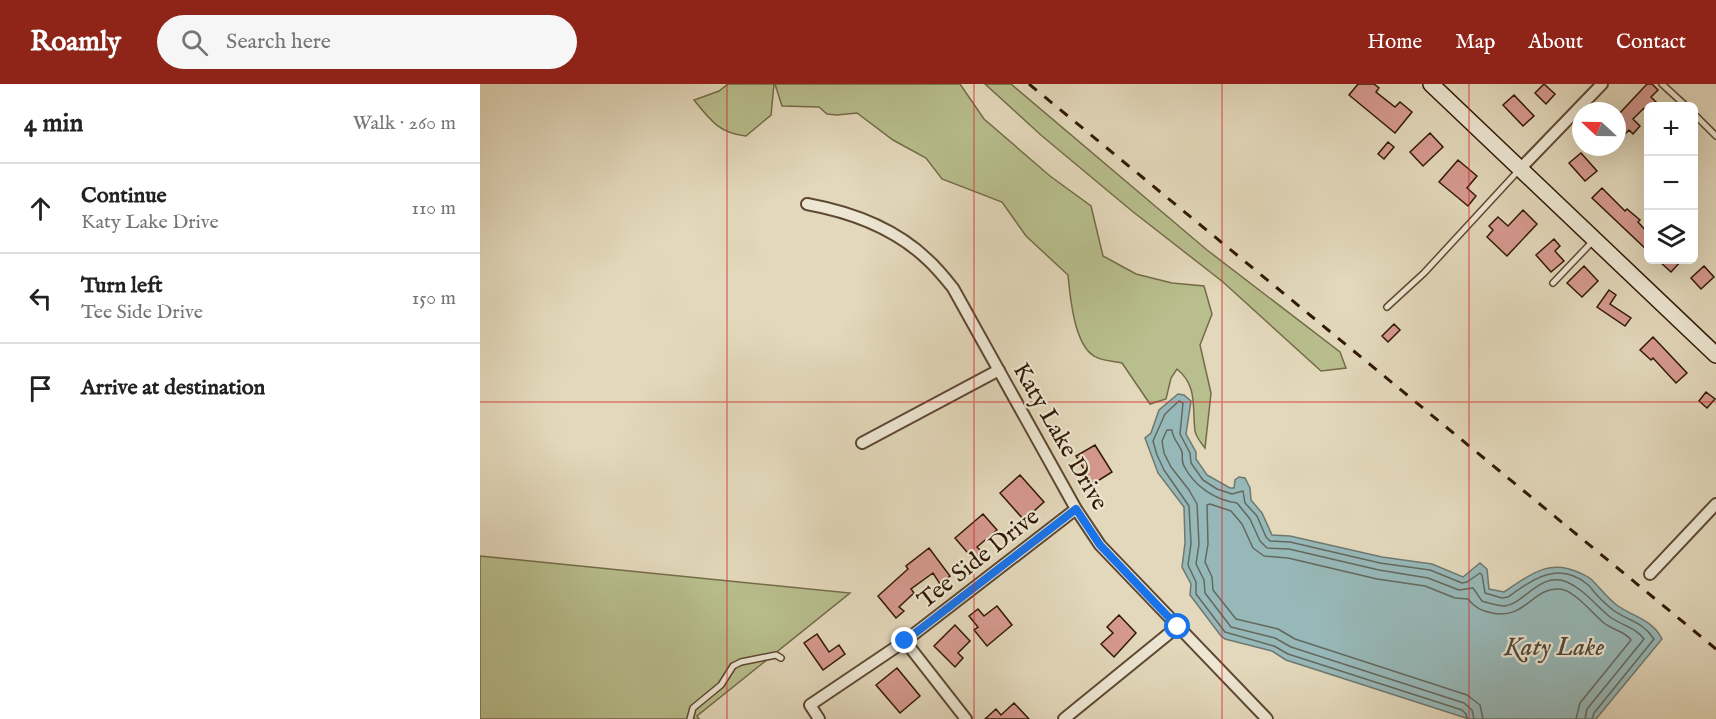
<!DOCTYPE html>
<html lang="en">
<head>
<meta charset="utf-8">
<style>
	body { margin:0; font-family:"IM FELL English",serif; background:#f6f6f6; color:#222 }
	.controls { position:absolute; right:18px; top:18px; display:grid; overflow:hidden; border-radius:9px; box-shadow:0 6px 24px #0002 }
	.controls button { width:54px; height:54px; display:grid; place-items:center; padding:0; border:0; border-bottom:2px solid #e0e0e0; background:#fff; color:#222; font:30px sans-serif }
	.compass { position:absolute; left:1092px; top:18px; width:54px; height:54px; border-radius:50%; background:#fff; box-shadow:0 6px 24px #0002; rotate:292deg }
	.stop { position:absolute; width:18px; height:18px; margin:-14px; border:4px solid #1a73e8; border-radius:50%; background:#fff }
	.stop.end { background:#1a73e8; border-color:#fff; box-shadow:0 2px 6px #0008 }
	.list { margin:0; padding:0; list-style:none }
	h2 { display:flex; justify-content:space-between; align-items:center; height:78px; margin:0; padding:0 24px; font-size:26px }
	h2 small { font-size:20px; font-weight:400; color:#767676 }
	.list li { display:grid; grid-template-columns:39px 1fr auto; gap:18px; align-items:center; box-sizing:border-box; height:90px; padding:0 24px; border-top:2px solid #e0e0e0 }
	.list b { display:block; font-size:22px; white-space:nowrap }
	.list p { margin:0; font-size:20px; white-space:nowrap; color:#767676 }
	.list em { font-size:20px; font-style:normal; color:#767676 }
	.icon { flex:none; width:33px; height:33px; fill:none; stroke:currentColor; stroke-width:2; stroke-linecap:round; stroke-linejoin:round }
	.map { position:relative; flex:none; width:1236px; height:635px; overflow:hidden }
	header { display:flex; align-items:center; gap:36px; box-sizing:border-box; height:84px; padding:0 30px; background:#8f2418; color:#fff }
	header strong { font-size:28px }
	nav { display:flex; gap:33px; margin-inline-start:auto; font-size:21px }
	.search { width:420px; height:54px; background:#f6f6f6; display:flex; align-items:center; gap:15px; box-sizing:border-box; padding:0 21px; border-radius:33px; color:#767676; font-size:22px }
	main { display:flex }
	aside { flex:1; background:#fff }
	.map>svg:first-child { display:block }
	.green { fill:#b8be8d; stroke:#746b49; stroke-width:1.5 }
	.water { fill:#97b8b8; stroke:#6e7870; stroke-width:1.5 }
	.lines { fill:none; stroke-linecap:round; stroke-linejoin:round }
	.shore { stroke:#64685e; stroke-width:1.5 }
	.building { fill:#d6998f; stroke:#311805; stroke-width:1.5 }
	.service-casing { stroke:#5e4832; stroke-width:8 }
	.minor-casing { stroke:#5e4832; stroke-width:14 }
	.secondary-casing { stroke:#311805; stroke-width:18 }
	.service { stroke:#ede6d3; stroke-width:5 }
	.minor { stroke:#ede6d3; stroke-width:10 }
	.secondary { stroke:#ede6d3; stroke-width:15 }
	.rail { stroke:#311805; stroke-width:3; stroke-dasharray:10 10; stroke-linecap:butt }
	.route { stroke:#1a73e8; stroke-width:8 }
	.grid { fill:none; stroke:#d62828; stroke-width:1.5; stroke-opacity:0.55 }
	.labels { text-anchor:middle; stroke-width:4.5; stroke-linejoin:round; paint-order:stroke }
	.street-label { font-size:24px; fill:#311805; stroke:#ede6d3 }
	.water-label { font-size:26px; font-style:italic; fill:#50483b; stroke:#ede6d3 }
</style>
</head>
<body>
<header>
<strong>Roamly</strong>
<div class="search"><svg class="icon" aria-label="search" viewBox="0 0 24 24"><circle cx="10" cy="10" r="6"/><path d="M15 15l6 6"/></svg>Search here</div>
<nav><a>Home</a><a>Map</a><a>About</a><a>Contact</a></nav>
</header>
<main>
<aside>
<h2>4 min<small>Walk · 260 m</small></h2>
<ul class="list">
<li><svg class="icon" aria-label="ahead" viewBox="0 0 24 24"><path d="M12 20V5M6 11l6-6 6 6"/></svg><div><b>Continue</b><p>Katy Lake Drive</p></div><em>110 m</em></li>
<li><svg class="icon" aria-label="left" viewBox="0 0 24 24"><path d="M17 20v-9H6M10 6l-5 5 5 5"/></svg><div><b>Turn left</b><p>Tee Side Drive</p></div><em>150 m</em></li>
<li><svg class="icon" aria-label="arrive" viewBox="0 0 24 24"><path d="M6 21V4h12l-3 4 3 4H6"/></svg><div><b>Arrive at destination</b></div></li>
</ul>
</aside>
<div class="map">
<svg width="1236" height="635" viewBox="0 0 1236 635">
	<rect width="100%" height="100%" fill="#e3d8bb"/>
	<filter id="stains"><feTurbulence type="fractalNoise" baseFrequency=".00333" numOctaves="4"/><feColorMatrix values="0 0 0 0 .2 0 0 0 0 .09 0 0 0 0 .02 0 0 0 .5 -.17"/></filter>
	<radialGradient id="worn" r=".72"><stop offset=".6" stop-color="#630" stop-opacity="0"/><stop offset="1" stop-color="#630" stop-opacity=".3"/></radialGradient>
	<path class="green" d="M248,0H294L291,31L266,52C239,49 230,36 214,16L239,7Z
		M295,0H480L504,35L570,92L611,122L623,172L656,190L692,199L724,202L732,230L720,261L731,309L725,364C721,359 716,353 715,347C712,323 718,302 697,285L691,294L686,315L670,320L642,279C634,277 621,277 614,272C594,260 590,212 588,191L546,152L522,118L462,95L446,74L413,56L377,29L357,31L347,30L339,23L302,22Z
		M505,0H531L727,166L860,268L866,284L841,287L743,198L652,127L562,52Z
		M0,472L370,509L217,632L219,635H0Z"/>
	<path class="water" d="M698,310L704,311L711,317L706,350L716,368V375L727,391L750,404H754L755,396L759,393L765,394L770,404L771,416L782,429L792,451L810,452L902,473L952,480L983,493L1000,479L1007,485L1009,505L1024,508C1050,491 1068,474 1100,489C1104,491 1109,493 1112,496C1121,505 1128,515 1138,522C1154,533 1173,536 1182,555L1116,635H989L806,576L792,567L745,555L741,552L710,511L711,500L702,483L705,459L704,423L678,389L665,354L671,349L679,326Z"/>
	<g class="lines">
		<path class="shore" d="M987,635L986,630L982,626L808,570L794,562L745,548L716,510V498L708,481L711,460L709,422L684,386L677,371L673,357L685,330L699,317L703,319L700,350L710,369L711,379L723,396L737,405L752,410L763,407L765,419L777,432L786,453L790,457L810,458L900,479L950,486L982,499L987,498L1000,489L1002,491L1005,509L1022,514L1028,513C1052,496 1078,476 1107,500C1110,502 1113,507 1116,510C1121,516 1127,521 1133,526C1148,537 1162,537 1174,555L1114,629L1112,635
			M994,635L992,626L984,619L811,563L795,554L751,543L725,509L724,496L716,480L719,460L717,420L709,406L691,383L684,369L682,357L687,346H692C693,356 699,359 702,368C703,372 701,377 704,382C714,402 735,416 757,419L770,435L780,457L787,464L809,465L899,486L948,494L979,506L993,504L1002,517C1009,519 1018,522 1025,522C1044,520 1060,487 1087,498C1105,506 1115,521 1130,533C1141,541 1155,543 1164,555L1107,625L1105,635
			M1003,635L1000,621L987,611L815,555L798,545L756,535L733,506L732,493L725,478L728,460L727,421L730,420L751,427L762,440L773,464L784,472L808,474L897,495L945,502L975,514L988,515C995,524 1002,527 1012,529C1046,536 1052,503 1080,505C1094,506 1113,530 1124,539C1132,546 1145,547 1151,556L1100,619L1096,635"/>
	</g>
	<path class="building" d="M878,0H894L899,4L896,8L915,23L920,18L932,28L915,49L869,11Z
		M1064,0L1075,10L1066,20L1055,9Z
		M1167,0H1172L1178,6L1171,13L1180,22H1168V29L1164,24L1153,35L1160,42L1153,50L1149,46L1137,58V32Z
		M1034,11L1054,32L1043,42L1023,21Z
		M950,49L963,63L943,82L930,68Z
		M908,58L914,63L904,75L898,70Z
		M1101,69L1117,87L1105,97L1089,79Z
		M978,76L997,92L987,104L996,112L988,122L959,98Z
		M1122,104L1145,127L1147,125L1160,136L1158,138L1168,149V167L1112,114Z
		M1043,126L1057,140L1027,172L1007,153L1013,146L1009,142L1018,133L1028,142Z
		M1074,155L1080,162L1075,167L1084,177L1071,188L1056,171Z
		M1178,176H1202L1191,188Z
		M1104,182L1118,197L1102,213L1087,199Z
		M1224,182L1234,193L1221,205L1211,194Z
		M1129,206L1136,211L1130,220L1151,234L1145,242L1117,223Z
		M914,240L920,246L908,258L902,252Z
		M1173,253L1207,289L1196,299L1173,274L1171,276L1160,266Z
		M1226,308L1235,315L1227,324L1219,317Z
		M615,361L632,388L613,400L596,372Z
		M540,391L564,418L544,436L520,409Z
		M503,430L517,446L497,463L502,468L493,475L475,454Z
		M449,464L470,492L460,500L453,489L431,505L434,509L419,523L424,527L416,534L398,512L428,485L426,482Z
		M517,522L532,541L507,562L494,546L498,543L489,532L498,525L504,532Z
		M639,531L656,549L634,573L621,560L633,549L627,543Z
		M475,541L490,557L478,569L483,574L475,583L454,562Z
		M337,550L349,568L359,561L365,570L343,586L324,559Z
		M417,584L440,612L420,629L396,601Z
		M534,619L549,635H505L516,625L521,631Z"/>
	<g class="lines">
		<g class="service-casing">
			<path id="service" d="M1182,0L1206,22
				M1214,30L1236,52
				M1073,199L1113,157
				M907,223L944,189L1039,86
				M210,635L213,624L241,601L253,582L261,578L296,571L301,574"/>
		</g>
		<g class="minor-casing">
			<path id="minor" d="M1040,85L1122,0
				M327,120C371,128 415,144 448,176C457,184 465,194 473,204L596,425L620,461L787,635
				M382,359L519,286
				M1170,490L1236,420
				M425,557L486,635
				M339,635L330,621L425,557L596,425
				M584,635L697,543"/>
		</g>
		<g class="secondary-casing">
			<path id="secondary" d="M951,0L1236,271"/>
		</g>
		<use href="#service" class="service"/>
		<use href="#minor" class="minor"/>
		<use href="#secondary" class="secondary"/>
		<path class="rail" d="M549,0L1236,565"/>
	</g>
	<g class="lines">
		<path class="route" d="M425,557L596,425L620,461L698,543"/>
	</g>
	<path class="grid" d="M247,0V635M494,0V635M742,0V635M989,0V635M0,318H1236"/>
	<g class="labels">
		<g class="street-label">
			<text transform="translate(581 352) rotate(60)" y="8">Katy Lake Drive</text>
			<text transform="translate(498 474) rotate(-38)" y="8">Tee Side Drive</text>
		</g>
		<g class="water-label">
			<text x="1074" y="571">Katy Lake</text>
		</g>
	</g>
	<rect width="100%" height="100%" filter="url(#stains)"/>
	<rect width="100%" height="100%" fill="url(#worn)"/>
</svg>
<div class="controls">
<button>+</button>
<button>−</button>
<button><svg class="icon" aria-label="layers" viewBox="0 0 24 24"><path d="M12 4l9 5-9 5-9-5zM3 14l9 5 9-5"/></svg></button>
</div>
<svg class="compass" viewBox="-18 -18 36 36"><path d="M0-13l5 13h-10z" fill="#e53935"/><path d="M0 13l5-13h-10z" fill="#767676"/></svg>
<div class="stop" style="left:698px;top:543px"></div>
<div class="stop end" style="left:425px;top:557px"></div>
</div>
</main>
</body>
</html>
